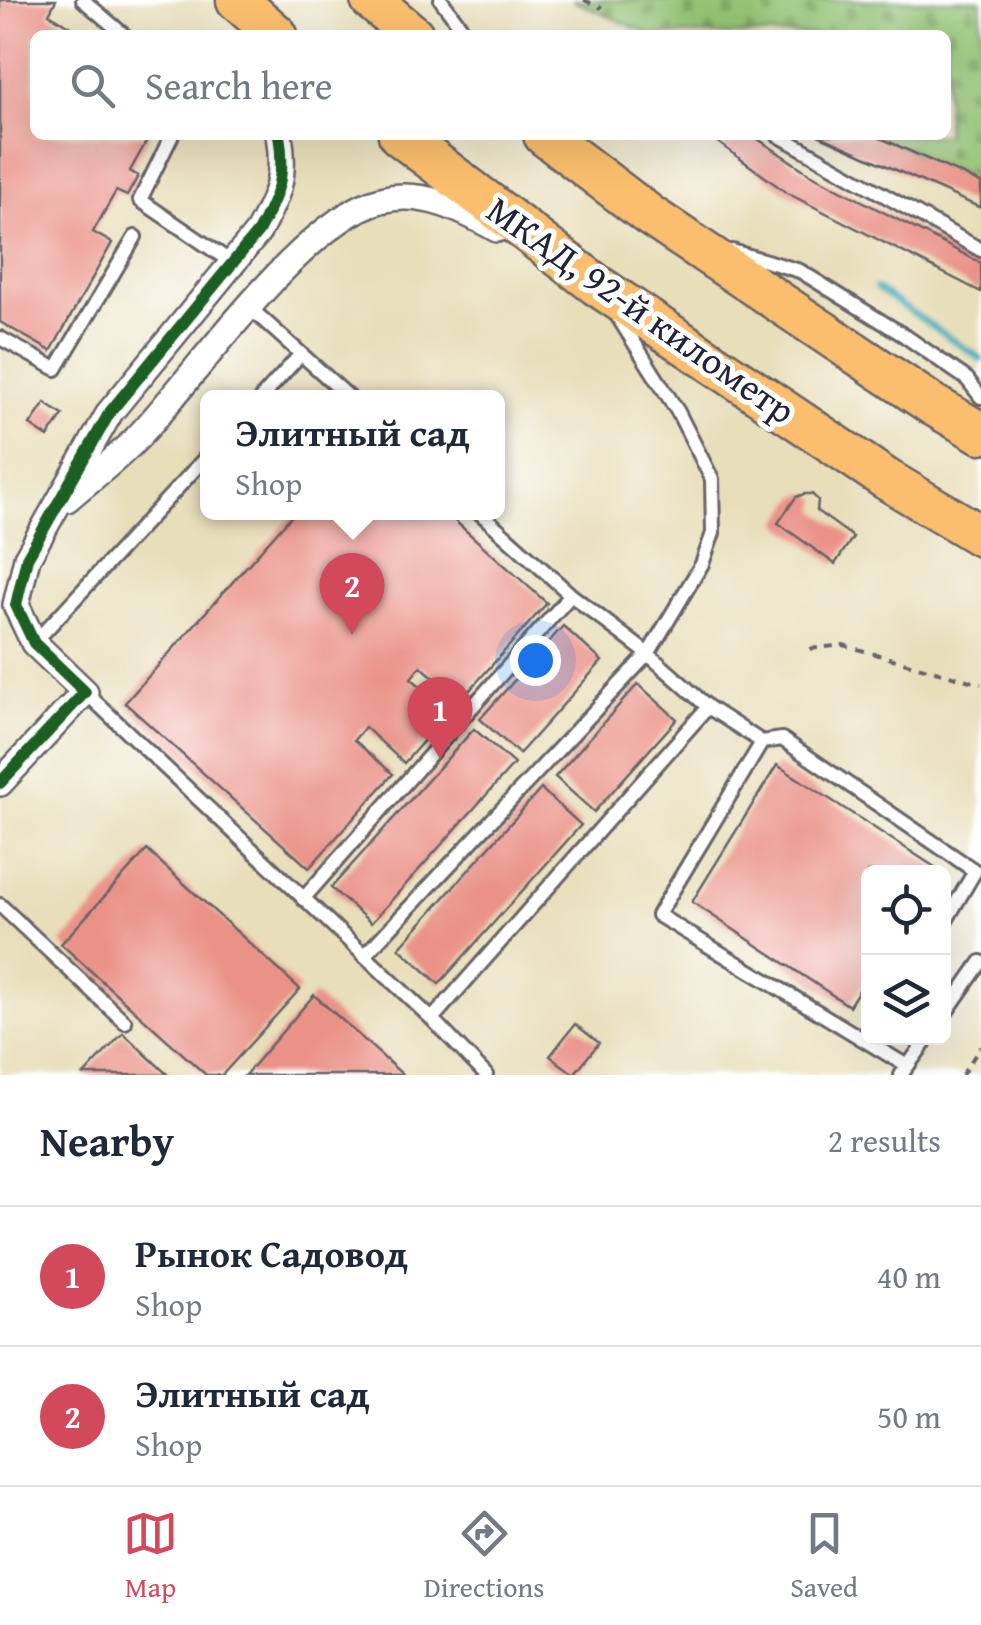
<!DOCTYPE html>
<html lang="en">
<head>
<meta charset="utf-8">
<style>
	body { margin:0; font-family:"Gentium Book Plus",serif; background:#f6f6f7; color:#1f2937 }
	.controls { position:absolute; right:30px; bottom:30px; display:grid; overflow:hidden; border-radius:15px; box-shadow:0 10px 40px #0002 }
	.controls button { width:90px; height:90px; display:grid; place-items:center; padding:0; border:0; border-bottom:2px solid #e0e1e3; background:#fff; color:#1f2937; font:50px sans-serif }
	.you { position:absolute; left:535px; top:660px; width:35px; height:35px; margin:-25px; border:8px solid #fff; border-radius:50%; background:#1a73e8; box-shadow:0 0 0 15px #1a73e833 }
	.badge { display:grid; place-items:center; width:65px; height:65px; border-radius:50%; background:#d1495b; color:#fff; font-size:32px; font-weight:700 }
	.pin { position:absolute; translate:-50% -82px; filter:drop-shadow(0 2px 5px #0008) }
	.pin::after { content:''; position:absolute; top:52px; width:35px; height:30px; background:inherit; clip-path:polygon(0 0,100% 0,50% 100%) }
	.popup { position:absolute; left:200px; top:390px; width:305px; height:130px; box-sizing:border-box; display:grid; place-content:center; border-radius:15px; background:#fff; filter:drop-shadow(0 2px 8px #0005); font-size:32px; white-space:nowrap; color:#747a83 }
	.popup b { font-size:38px; color:#1f2937 }
	.popup::after { content:''; position:absolute; left:50%; top:100%; margin-left:-20px; border:20px solid transparent; border-top-color:#fff }
	.list { margin:0; padding:0; list-style:none }
	h2 { display:flex; justify-content:space-between; align-items:center; height:130px; margin:0; padding:0 40px; font-size:42px }
	h2 small { font-size:32px; font-weight:400; color:#747a83 }
	.list li { display:grid; grid-template-columns:65px 1fr auto; gap:30px; align-items:center; box-sizing:border-box; height:140px; padding:0 40px; border-top:2px solid #e0e1e3 }
	.list b { display:block; font-size:38px; white-space:nowrap }
	.list p { margin:0; font-size:32px; white-space:nowrap; color:#747a83 }
	.list em { font-size:32px; font-style:normal; color:#747a83 }
	.icon { flex:none; width:55px; height:55px; fill:none; stroke:currentColor; stroke-width:2; stroke-linecap:round; stroke-linejoin:round }
	.map { position:relative; flex:none; width:981px; height:1075px; overflow:hidden }
	.search { position:absolute; background:#fff; box-shadow:0 10px 40px #0002; left:30px; right:30px; top:30px; height:110px; display:flex; align-items:center; gap:25px; box-sizing:border-box; padding:0 35px; border-radius:15px; color:#747a83; font-size:38px }
	.sheet { height:410px; background:#fff }
	nav { display:flex; justify-content:space-around; align-items:center; box-sizing:border-box; height:140px; border-top:2px solid #e0e1e3; background:#fff; font-size:28px; color:#747a83 }
	nav a { display:grid; justify-items:center; gap:5px }
	nav .on { color:#d1495b }
	.map>svg:first-child { display:block }
	.cemetery { fill:url(#cemetery-stones); stroke:#5a7257; stroke-width:2.5 }
	.lines { fill:none; stroke-linecap:round; stroke-linejoin:round }
	.stream { stroke:#3dabbc; stroke-width:6 }
	.building { fill:#ea9287 }
	.service-casing { stroke:#676467; stroke-width:18 }
	.minor-casing { stroke:#676467; stroke-width:30 }
	.trunk-casing { stroke:#676467; stroke-width:45 }
	.path { stroke:#676467; stroke-width:4; stroke-dasharray:8 8; stroke-linecap:butt }
	.service { stroke:#fff; stroke-width:12 }
	.minor { stroke:#fff; stroke-width:25 }
	.trunk { stroke:#fabe6e; stroke-width:40 }
	.cycleway-casing { stroke:#fff; stroke-width:19 }
	.cycleway { stroke:#1b5e20; stroke-width:12 }
	.labels { text-anchor:middle; stroke-width:10; stroke-linejoin:round; paint-order:stroke }
	.street-label { font-size:38px; fill:#22223b; stroke:#fff }
</style>
</head>
<body>
<div class="map">
<svg width="981" height="1075" viewBox="0 0 981 1075">
	<defs>
		<pattern id="cemetery-stones" width="16" height="16" patternUnits="userSpaceOnUse" patternTransform="scale(2.5)"><rect width="16" height="16" fill="#93c373"/><path d="M2 7V4a2 2 0 0 1 4 0v3zM10 15v-3a2 2 0 0 1 4 0v3z" fill="#7ea764"/></pattern>
	</defs>
	<rect width="100%" height="100%" fill="#fff"/>
	<filter id="ink" filterUnits="userSpaceOnUse"><feTurbulence type="fractalNoise" baseFrequency=".01" numOctaves="2"/><feDisplacementMap in="SourceGraphic" scale="20" xChannelSelector="R" yChannelSelector="G"/><feConvolveMatrix kernelMatrix="1 2 1 2 8 2 1 2 1" color-interpolation-filters="sRGB"/></filter>
	<filter id="wash" filterUnits="userSpaceOnUse"><feTurbulence type="fractalNoise" baseFrequency=".0048" numOctaves="4" result="noise"/><feDisplacementMap in="SourceGraphic" scale="40" xChannelSelector="R" yChannelSelector="G"/><feGaussianBlur stdDeviation="2.25" result="paint"/><feColorMatrix in="noise" values="0 0 0 0 0 0 0 0 0 0 0 0 0 0 0 0 0 1.4 0 .05"/><feComposite in="paint" operator="in"/></filter>
	<g filter="url(#wash)">
		<rect width="100%" height="100%" fill="#e8deba"/>
		<path class="cemetery" d="M572,0H981V183L874,135H946V35H651Z"/>
		<g class="lines">
			<path class="stream" d="M876,288L981,359"/>
		</g>
		<g id="blocks">
			<path class="building" d="M0,0H56L49,14L85,35H35V135H150L130,171L138,176L127,196L116,191L93,232L112,243L51,351L0,322Z
				M708,135H752L810,174L981,263V292L787,193Z
				M818,135H874L981,183V208Z
				M45,403L63,415L48,437L30,425Z
				M804,494H812L818,500L817,511L853,537L835,564L778,523L796,497Z
				M295,512H445L547,603L460,701L421,666L411,678L449,712L404,763L365,727L354,740L393,774L309,868L125,703Z
				M563,626L602,661L519,754L480,719Z
				M638,684L677,719L594,812L555,777Z
				M474,729L514,764L371,923L331,888Z
				M777,765L938,869L936,872H868V976L849,1006L692,902Z
				M541,789L581,825L439,984L399,948Z
				M147,850L300,989L222,1075H206L61,944Z
				M314,995L403,1075H245Z
				M575,1024L599,1043L574,1074L550,1056Z
				M123,1033L168,1075H84Z"/>
		</g>
	</g>
	<g filter="url(#ink)">
		<use href="#blocks" fill-opacity="0" stroke="#676467" stroke-width="2.5"/>
		<g class="lines">
			<g class="service-casing">
				<path id="service" d="M83,0L124,35
					M441,0L467,35
					M172,135L140,200L231,262
					M778,135L981,250
					M732,251L800,271L905,336L967,379L981,397
					M249,307L350,398
					M0,338L56,369L135,237
					M261,398L301,354
					M479,512L571,595L648,654L708,707L762,742L658,915L907,1066
					M34,643L207,456
					M85,692L432,1019L486,1075
					M762,742L782,739L975,871L944,924
					M303,899L571,595
					M0,905L125,1022
					M364,956L648,654L702,564L713,533L712,479L678,412L616,314
					M944,1015L981,962
					M432,1019L708,707
					M901,1075L928,1038"/>
			</g>
			<g class="minor-casing">
				<path id="minor" d="M67,499C90,479 116,460 137,438C195,377 302,220 381,200C422,189 463,210 497,229
					M0,783L85,692L34,643L16,605L27,558L110,412L258,232C278,195 286,177 279,135"/>
			</g>
			<g class="trunk-casing">
				<path id="trunk" d="M237,0L277,35
					M371,0L413,35
					M399,135L598,286L886,479L981,536
					M544,135L649,215L933,405L981,433"/>
			</g>
			<path class="path" d="M584,0L602,8
				M810,649L843,645L981,684
				M962,1075L981,1046"/>
			<use href="#service" class="service"/>
			<use href="#minor" class="minor"/>
			<use href="#trunk" class="trunk"/>
			<g class="cycleway-casing">
				<path id="cycleway" d="M0,783L85,692L34,643L16,605L27,558L110,412L258,232C278,195 286,177 279,135"/>
			</g>
			<use href="#cycleway" class="cycleway"/>
		</g>
	</g>
	<g class="labels">
		<g class="street-label">
			<text transform="translate(641 310) rotate(35)" y="13">МКАД, 92-й километр</text>
		</g>
	</g>
</svg>
<div class="controls">
<button><svg class="icon" aria-label="locate" viewBox="0 0 24 24"><circle cx="12" cy="12" r="6"/><path d="M12 2v4M12 18v4M2 12h4M18 12h4"/></svg></button>
<button><svg class="icon" aria-label="layers" viewBox="0 0 24 24"><path d="M12 4l9 5-9 5-9-5zM3 14l9 5 9-5"/></svg></button>
</div>
<div class="you"></div>
<div class="pin badge" style="left:440px;top:759px">1</div>
<div class="pin badge" style="left:352px;top:635px">2</div>
<div class="popup"><b>Элитный сад</b>Shop</div>
<div class="search"><svg class="icon" aria-label="search" viewBox="0 0 24 24"><circle cx="10" cy="10" r="6"/><path d="M15 15l6 6"/></svg>Search here</div>
</div>
<section class="sheet">
<h2>Nearby<small>2 results</small></h2>
<ul class="list">
<li><span class="badge">1</span><div><b>Рынок Садовод</b><p>Shop</p></div><em>40 m</em></li>
<li><span class="badge">2</span><div><b>Элитный сад</b><p>Shop</p></div><em>50 m</em></li>
</ul>
</section>
<nav>
<a class="on"><svg class="icon" aria-label="map" viewBox="0 0 24 24"><path d="M3 6l6-2 6 2 6-2v14l-6 2-6-2-6 2zM9 4v14M15 6v14"/></svg>Map</a>
<a><svg class="icon" aria-label="directions" viewBox="0 0 24 24"><path d="M12 3l9 9-9 9-9-9zM9 14v-3h6M13 9l2 2-2 2"/></svg>Directions</a>
<a><svg class="icon" aria-label="saved" viewBox="0 0 24 24"><path d="M7 4h10v16l-5-4-5 4z"/></svg>Saved</a>
</nav>
</body>
</html>
